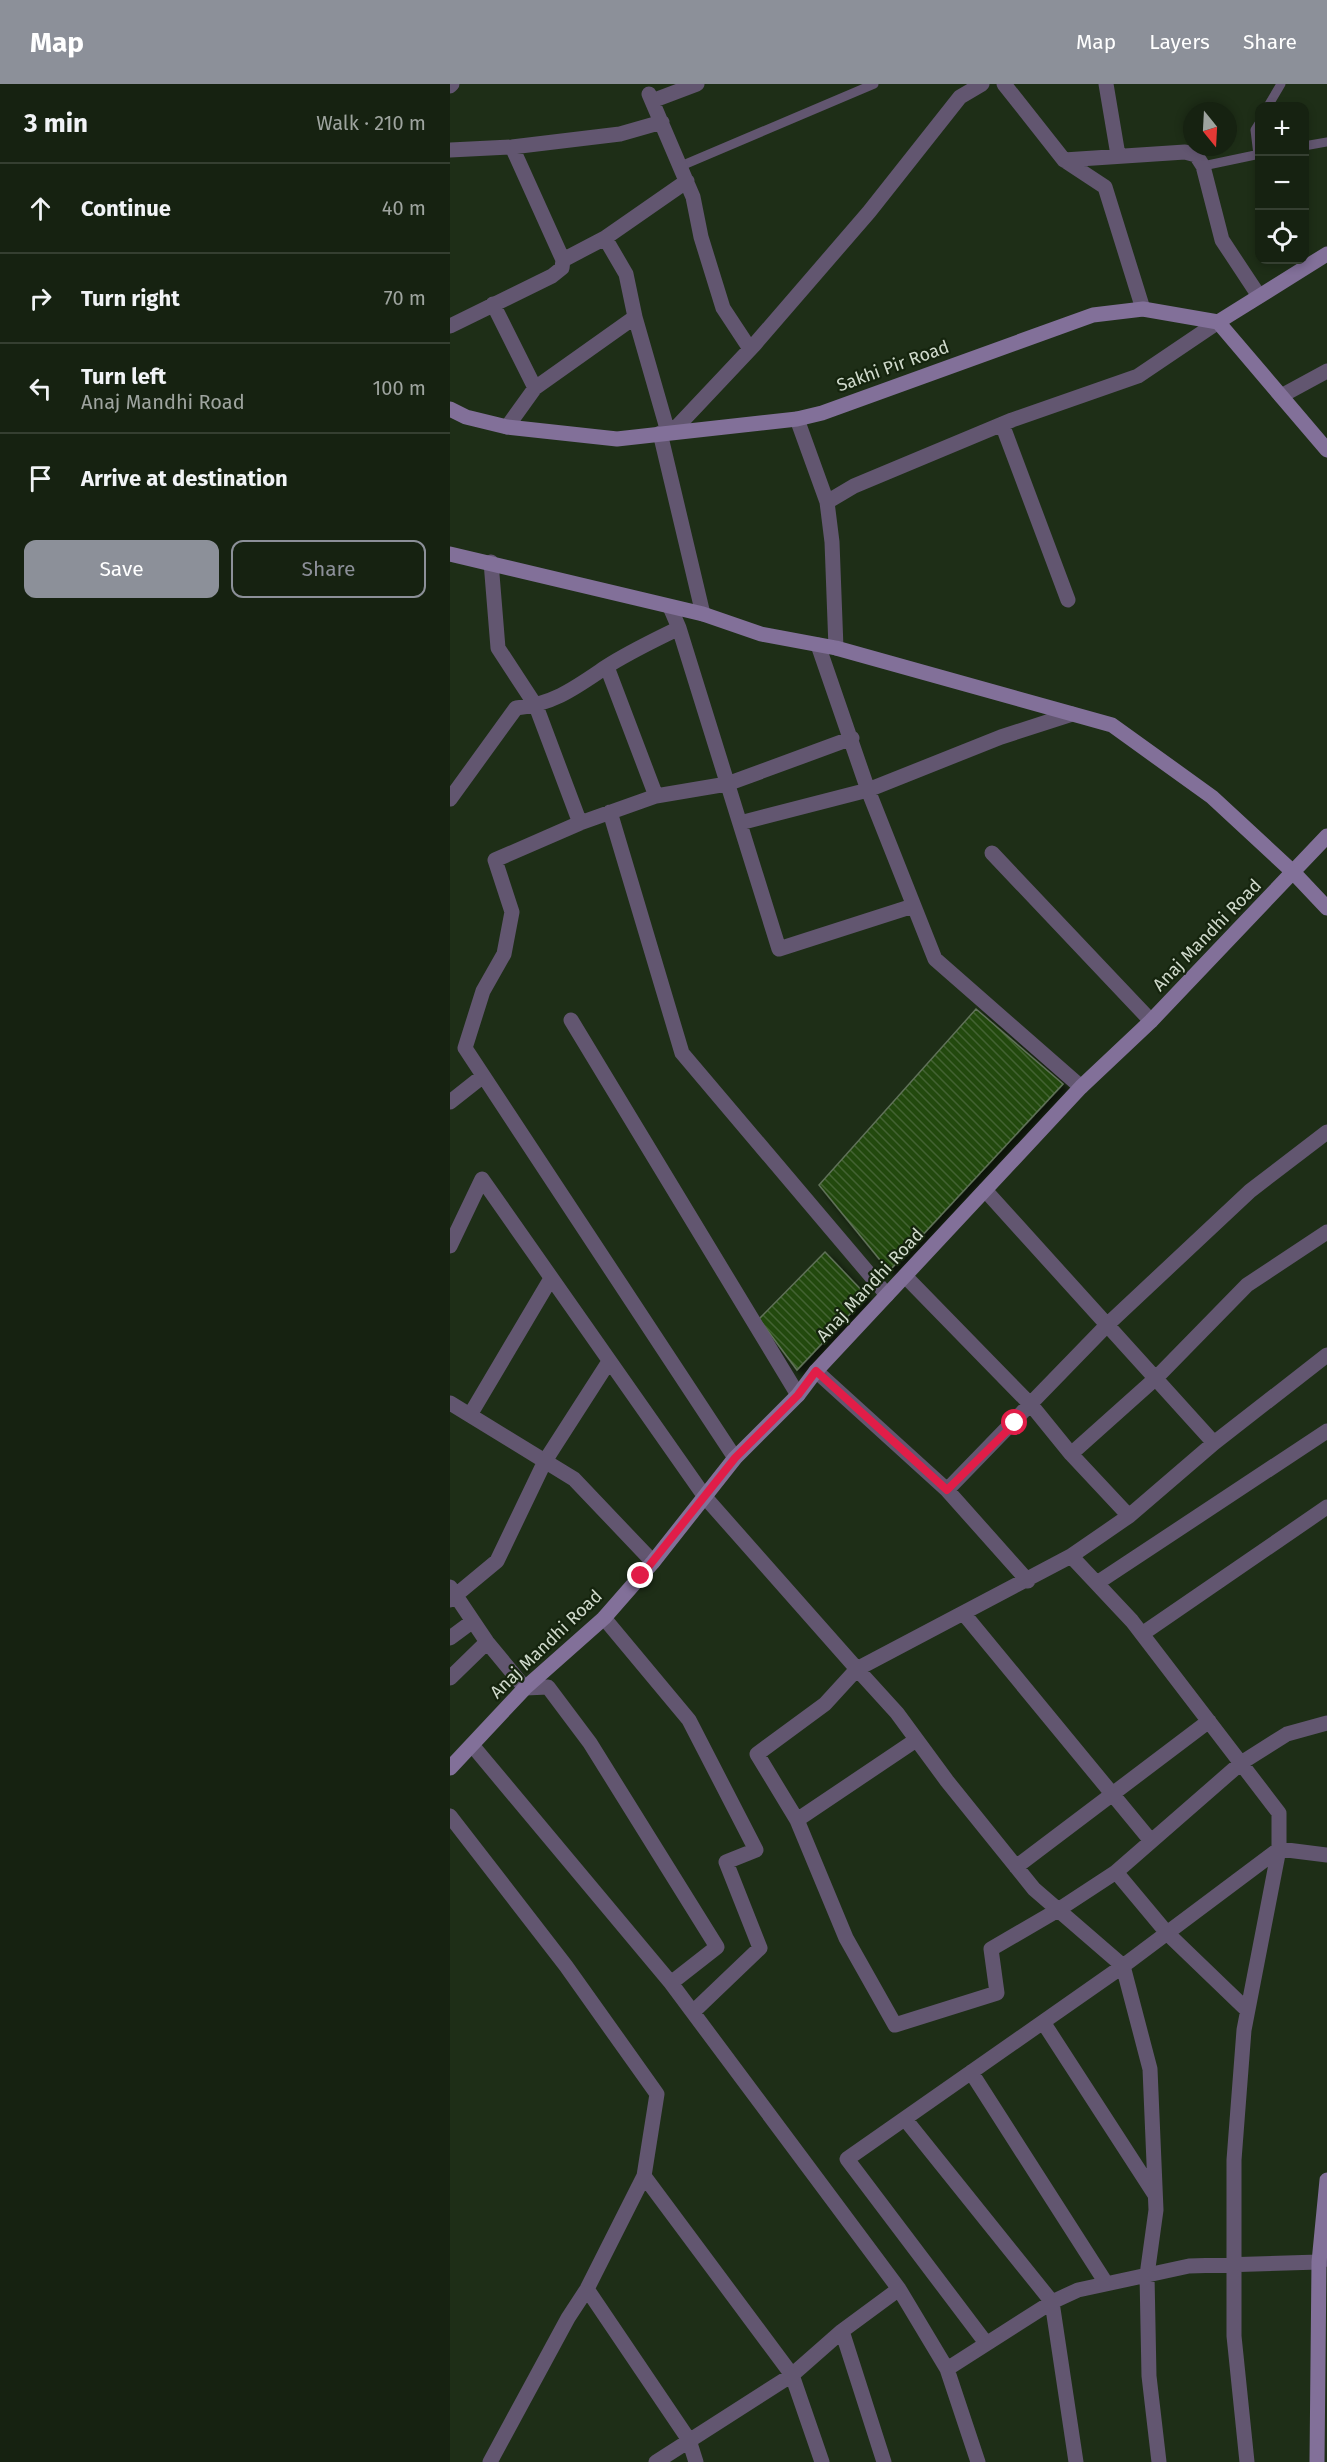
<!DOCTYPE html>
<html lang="en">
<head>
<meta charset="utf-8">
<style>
	body { margin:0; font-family:"Fira Sans",sans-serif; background:#232f1f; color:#f1f3f6 }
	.controls { position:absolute; right:18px; top:18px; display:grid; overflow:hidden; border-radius:12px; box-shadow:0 3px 9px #0003 }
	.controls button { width:54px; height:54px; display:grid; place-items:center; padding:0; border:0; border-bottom:2px solid #353f31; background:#162211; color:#f1f3f6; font:30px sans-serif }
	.compass { position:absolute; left:733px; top:18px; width:54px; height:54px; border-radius:50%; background:#162211; box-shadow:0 3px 9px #0003; rotate:162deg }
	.stop { position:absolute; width:18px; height:18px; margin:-14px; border:4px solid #e11d48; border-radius:50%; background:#fff }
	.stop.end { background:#e11d48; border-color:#fff; box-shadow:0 2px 6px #0008 }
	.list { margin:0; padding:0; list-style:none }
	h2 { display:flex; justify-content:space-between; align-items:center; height:78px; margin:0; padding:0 24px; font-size:26px }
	h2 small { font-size:20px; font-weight:400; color:#9ea49f }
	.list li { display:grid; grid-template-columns:39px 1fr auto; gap:18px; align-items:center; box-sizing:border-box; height:90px; padding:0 24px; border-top:2px solid #353f31 }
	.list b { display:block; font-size:22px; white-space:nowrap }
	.list p { margin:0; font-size:20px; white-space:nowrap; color:#9ea49f }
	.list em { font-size:20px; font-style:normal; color:#9ea49f }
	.actions { display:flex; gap:12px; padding:18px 24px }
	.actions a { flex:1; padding:14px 0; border:2px solid #8c9099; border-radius:12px; text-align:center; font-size:21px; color:#8c9099 }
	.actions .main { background:#8c9099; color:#fff }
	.icon { flex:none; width:33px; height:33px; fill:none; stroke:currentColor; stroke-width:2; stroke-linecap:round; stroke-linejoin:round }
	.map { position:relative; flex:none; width:877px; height:2378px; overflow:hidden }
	header { display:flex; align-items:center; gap:36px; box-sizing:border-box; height:84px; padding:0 30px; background:#8c9099; color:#fff }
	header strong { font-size:28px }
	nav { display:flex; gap:33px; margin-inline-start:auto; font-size:21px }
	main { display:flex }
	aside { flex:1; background:#162211 }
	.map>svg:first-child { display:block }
	.building { fill:url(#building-back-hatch); stroke:#607259; stroke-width:1.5; filter:url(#shadow) }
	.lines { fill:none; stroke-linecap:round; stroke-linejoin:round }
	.lane { stroke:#625670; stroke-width:9 }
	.street { stroke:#625670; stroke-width:15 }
	.secondary { stroke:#827099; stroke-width:15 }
	.route { stroke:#e11d48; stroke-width:8 }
	.labels { text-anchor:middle; stroke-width:4.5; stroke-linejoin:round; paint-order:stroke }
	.street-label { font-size:18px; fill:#d0dacc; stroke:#15240e }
</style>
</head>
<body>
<header>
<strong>Map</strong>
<nav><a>Map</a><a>Layers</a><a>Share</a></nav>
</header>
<main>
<aside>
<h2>3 min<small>Walk · 210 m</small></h2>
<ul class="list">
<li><svg class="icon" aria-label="ahead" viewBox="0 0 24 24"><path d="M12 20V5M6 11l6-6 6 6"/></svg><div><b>Continue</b></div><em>40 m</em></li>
<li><svg class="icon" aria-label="right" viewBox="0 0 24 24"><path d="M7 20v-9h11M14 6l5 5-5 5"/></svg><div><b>Turn right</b></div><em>70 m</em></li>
<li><svg class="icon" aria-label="left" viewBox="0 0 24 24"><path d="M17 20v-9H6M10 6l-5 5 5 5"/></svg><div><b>Turn left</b><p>Anaj Mandhi Road</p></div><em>100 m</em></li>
<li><svg class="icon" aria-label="arrive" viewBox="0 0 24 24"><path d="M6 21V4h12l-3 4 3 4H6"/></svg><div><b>Arrive at destination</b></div></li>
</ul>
<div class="actions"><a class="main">Save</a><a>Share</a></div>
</aside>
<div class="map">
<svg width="877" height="2378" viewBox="0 0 877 2378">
	<defs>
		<pattern id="building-back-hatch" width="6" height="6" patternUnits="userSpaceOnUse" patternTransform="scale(1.5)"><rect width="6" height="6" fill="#24490f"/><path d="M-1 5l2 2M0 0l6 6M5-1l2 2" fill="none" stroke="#436331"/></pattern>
		<filter id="shadow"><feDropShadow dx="5.5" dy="5.5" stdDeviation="3" flood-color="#0009"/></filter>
	</defs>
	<rect width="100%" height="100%" fill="#1e2e17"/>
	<path class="building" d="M526,925L613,1000L439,1187L369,1101Z
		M375,1168L417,1212L347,1286L309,1235Z"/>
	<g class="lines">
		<path class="lane" d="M818,22L831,0
			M854,62L877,58
			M808,71L805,46L810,38
			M231,82L424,0
			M753,82L810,70"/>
		<path class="street" d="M554,0L614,76L655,103L693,225
			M656,0L668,71
			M0,2L2,0
			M199,10L243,113L251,153L273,224L300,265
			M202,17L247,0
			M0,66L62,63L170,50L212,38
			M614,76L735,68L746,71L753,82L772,156L809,212
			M155,154L176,190L185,233L218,348
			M113,176L155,154L237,97
			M43,220L85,304
			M0,242L102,192L112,184L113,176L62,63
			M831,312L877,287
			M347,335L377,418L382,458L386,564
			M552,340L618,516
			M57,343L85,304L185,233
			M223,347L305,260L419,128L510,13L532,0
			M210,349L253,530
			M377,418L404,402L562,336L688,292L768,238
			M41,478L48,564L86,622L130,739
			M229,544L329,865L463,822
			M368,561L418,706L485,875L631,1003
			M157,583L206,712
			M0,715L66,624C104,620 125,604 156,583C179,568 205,556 229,544L220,523
			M160,728L232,969L437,1211
			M290,739L418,706L551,653L622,630
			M542,769L701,937
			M121,936L348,1311
			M15,964L33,907L54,870L62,828L45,776L130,739L206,712L277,700L402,654
			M15,964L285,1374
			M0,1018L33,992
			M535,1106L764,1359
			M0,1162L32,1095L255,1413L407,1585L621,1472
			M456,1193L582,1322L621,1370L679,1432
			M366,1287L497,1406
			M0,1319L124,1395L203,1478
			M20,1331L100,1196
			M621,1370L706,1294L797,1201L877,1148
			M578,1497L497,1406L657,1241L800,1107L877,1048
			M647,1499L877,1347
			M0,1503L37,1558L75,1604L98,1603L140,1659L267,1863L221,1899L449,2205
			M0,1516L47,1477L95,1377L158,1279
			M514,1530L701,1757
			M154,1534L239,1636L306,1766L276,1778L310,1864L243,1928
			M692,1550L877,1423
			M0,1554L23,1537
			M0,1594L37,1558
			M466,1656L347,1736L396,1854L445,1941L547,1909L541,1865L608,1826L666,1788
			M22,1661L221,1899
			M0,1732L116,1882L207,2010L194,2092L137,2205L118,2234L40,2378
			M347,1736L307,1670L375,1620L407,1585L447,1629L497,1697L584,1805L673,1882L700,1985L706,2126L697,2191L699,2292L709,2378
			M566,1783L759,1637
			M797,1926L717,1849L666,1788L791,1679L837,1650L877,1639
			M593,1938L705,2111
			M521,1988L656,2199
			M455,2035L602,2218L626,2378
			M194,2092L342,2291L372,2378
			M137,2205L239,2356L246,2378
			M392,2247L434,2378
			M536,2259L397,2075L673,1882L829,1765L877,1771
			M497,2285L528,2378
			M206,2378L342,2291L392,2247L449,2205L497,2285L602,2218L628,2206L739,2182L869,2178L877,2174
			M797,2378L784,2252V2076L794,1946L829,1765V1729L682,1537L621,1472L679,1432L764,1359L877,1271"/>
		<path class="secondary" d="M768,238L877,366
			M0,325L16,333L57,343L167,355L347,335L372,329L643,231L693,225L768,238L877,170
			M0,470L253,530L311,550L386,564L662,641L762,713L843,788L877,824
			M0,1684L75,1604L154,1534L203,1478L285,1374L348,1311L366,1287L631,1003L701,937L877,752
			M867,2378L869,2178L877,2096"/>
	</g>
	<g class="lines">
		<path class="route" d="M191,1492L285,1374L348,1311L366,1287L497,1406L565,1339"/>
	</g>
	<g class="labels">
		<g class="street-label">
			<text transform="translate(443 282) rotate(-20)" y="6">Sakhi Pir Road</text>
			<text transform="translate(757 851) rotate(-46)" y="6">Anaj Mandhi Road</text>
			<text transform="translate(420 1201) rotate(-47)" y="6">Anaj Mandhi Road</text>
			<text transform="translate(96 1560) rotate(-44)" y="6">Anaj Mandhi Road</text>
		</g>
	</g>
</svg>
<div class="controls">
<button>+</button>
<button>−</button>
<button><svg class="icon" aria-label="locate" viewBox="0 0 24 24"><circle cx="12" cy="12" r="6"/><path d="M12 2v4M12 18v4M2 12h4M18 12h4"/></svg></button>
</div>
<svg class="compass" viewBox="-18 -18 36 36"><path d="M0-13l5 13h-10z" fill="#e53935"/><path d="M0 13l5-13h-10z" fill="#9ea49f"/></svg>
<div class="stop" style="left:565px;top:1339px"></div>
<div class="stop end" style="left:191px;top:1492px"></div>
</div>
</main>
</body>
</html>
